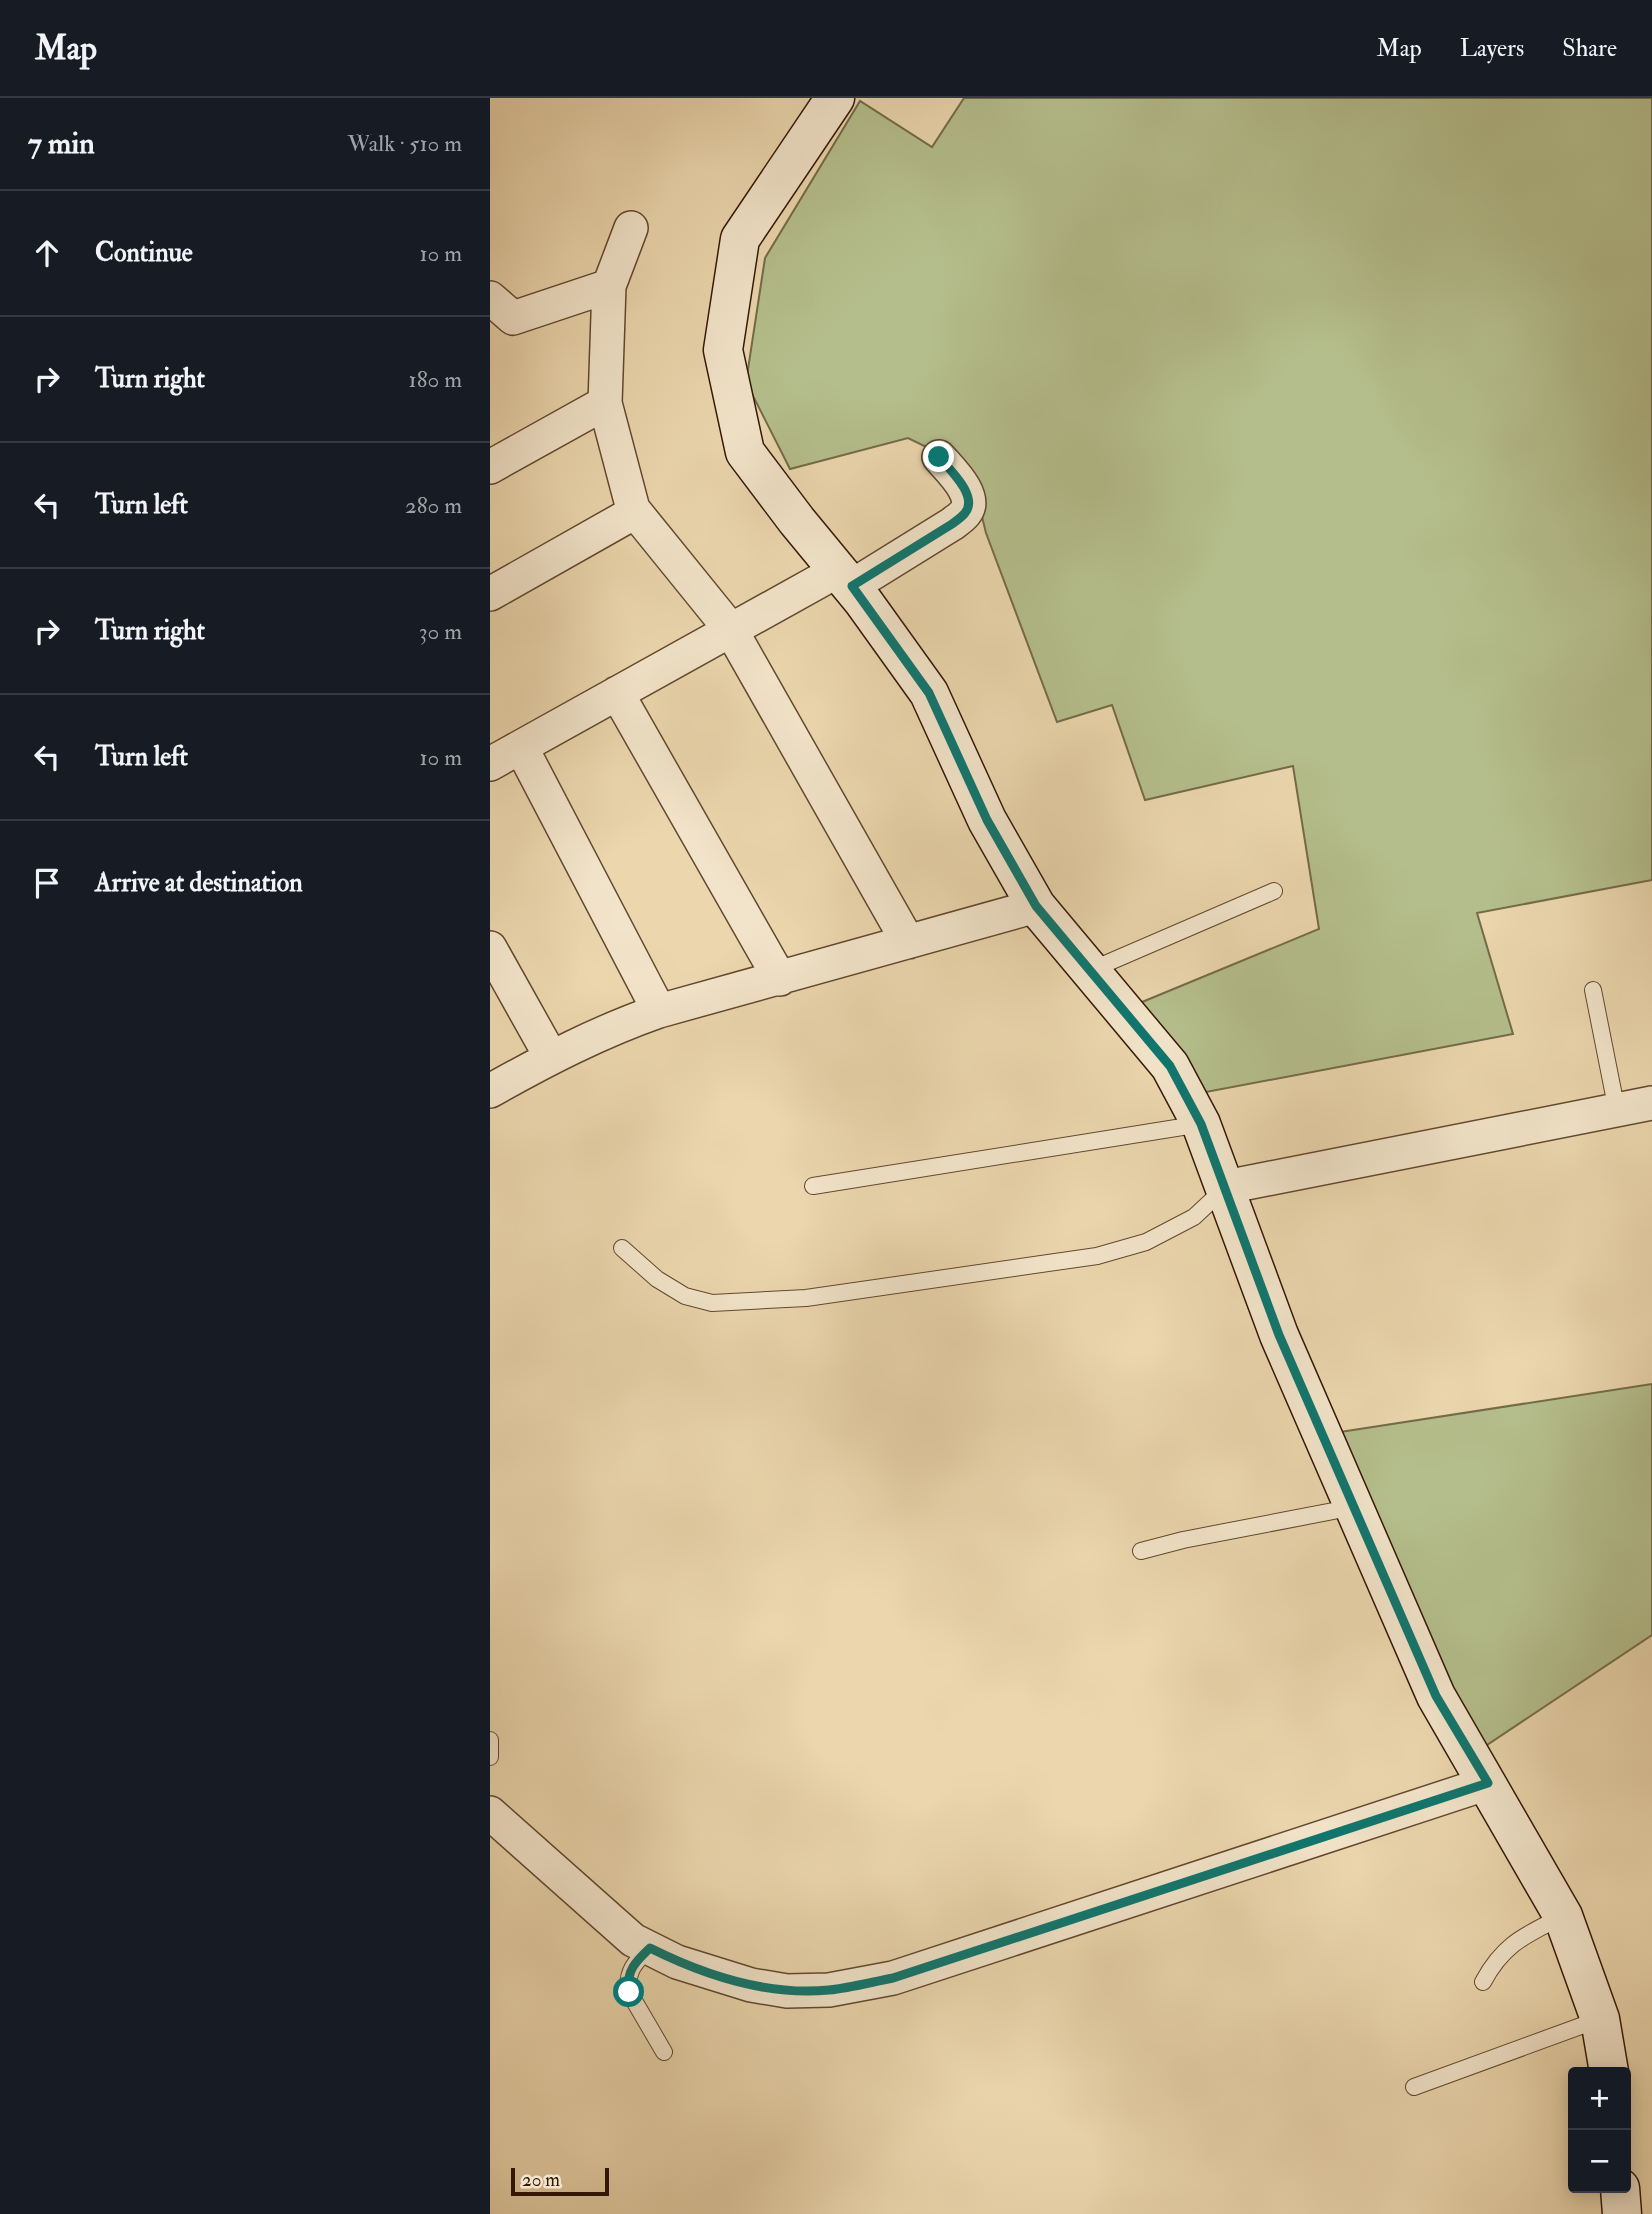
<!DOCTYPE html>
<html lang="en">
<head>
<meta charset="utf-8">
<style>
	body { margin:0; font-family:"IM FELL Double Pica",serif; background:#242831; color:#f1f3f6 }
	.controls { position:absolute; right:21px; bottom:21px; display:grid; overflow:hidden; border-radius:7px; box-shadow:0 4px 18px #0003 }
	.controls button { width:63px; height:63px; display:grid; place-items:center; padding:0; border:0; border-bottom:2px solid #363941; background:#171b24; color:#f1f3f6; font:35px sans-serif }
	.scale { position:absolute; left:21px; bottom:18px; width:98px; box-sizing:border-box; padding-left:7px; border:4px solid #341805; border-top:0; font-size:19px; line-height:24px; white-space:nowrap; color:#341805; -webkit-text-stroke:5px #f2e4ca; paint-order:stroke }
	.stop { position:absolute; width:21px; height:21px; margin:-16px; border:5px solid #0f766e; border-radius:50%; background:#fff }
	.stop.end { background:#0f766e; border-color:#fff; box-shadow:0 2px 7px #0008 }
	.list { margin:0; padding:0; list-style:none }
	h2 { display:flex; justify-content:space-between; align-items:center; height:91px; margin:0; padding:0 28px; font-size:30px }
	h2 small { font-size:23px; font-weight:400; color:#9ea1a6 }
	.list li { display:grid; grid-template-columns:46px 1fr auto; gap:21px; align-items:center; box-sizing:border-box; height:126px; padding:0 28px; border-top:2px solid #363941 }
	.list b { display:block; font-size:26px; white-space:nowrap }
	.list em { font-size:23px; font-style:normal; color:#9ea1a6 }
	.icon { flex:none; width:38px; height:38px; fill:none; stroke:currentColor; stroke-width:2; stroke-linecap:round; stroke-linejoin:round }
	.map { position:relative; flex:none; width:1162px; height:2116px; overflow:hidden }
	header { display:flex; align-items:center; gap:42px; box-sizing:border-box; height:98px; padding:0 35px; background:#171b24; border-bottom:2px solid #363941 }
	header strong { font-size:33px }
	nav { display:flex; gap:38px; margin-inline-start:auto; font-size:24px }
	main { display:flex }
	aside { flex:1; background:#171b24 }
	.map>svg:first-child { display:block }
	.green { fill:#b4be8c; stroke:#746b48; stroke-width:2 }
	.lines { fill:none; stroke-linecap:round; stroke-linejoin:round }
	.lane-casing { stroke:#62482f; stroke-width:18 }
	.street-casing { stroke:#62482f; stroke-width:36 }
	.secondary-casing { stroke:#341805; stroke-width:41 }
	.lane { stroke:#f2e4ca; stroke-width:16 }
	.street { stroke:#f2e4ca; stroke-width:33 }
	.secondary { stroke:#f2e4ca; stroke-width:38 }
	.route { stroke:#0f766e; stroke-width:9 }
</style>
</head>
<body>
<header>
<strong>Map</strong>
<nav><a>Map</a><a>Layers</a><a>Share</a></nav>
</header>
<main>
<aside>
<h2>7 min<small>Walk · 510 m</small></h2>
<ul class="list">
<li><svg class="icon" aria-label="ahead" viewBox="0 0 24 24"><path d="M12 20V5M6 11l6-6 6 6"/></svg><div><b>Continue</b></div><em>10 m</em></li>
<li><svg class="icon" aria-label="right" viewBox="0 0 24 24"><path d="M7 20v-9h11M14 6l5 5-5 5"/></svg><div><b>Turn right</b></div><em>180 m</em></li>
<li><svg class="icon" aria-label="left" viewBox="0 0 24 24"><path d="M17 20v-9H6M10 6l-5 5 5 5"/></svg><div><b>Turn left</b></div><em>280 m</em></li>
<li><svg class="icon" aria-label="right" viewBox="0 0 24 24"><path d="M7 20v-9h11M14 6l5 5-5 5"/></svg><div><b>Turn right</b></div><em>30 m</em></li>
<li><svg class="icon" aria-label="left" viewBox="0 0 24 24"><path d="M17 20v-9H6M10 6l-5 5 5 5"/></svg><div><b>Turn left</b></div><em>10 m</em></li>
<li><svg class="icon" aria-label="arrive" viewBox="0 0 24 24"><path d="M6 21V4h12l-3 4 3 4H6"/></svg><div><b>Arrive at destination</b></div></li>
</ul>
</aside>
<div class="map">
<svg width="1162" height="2116" viewBox="0 0 1162 2116">
	<rect width="100%" height="100%" fill="#ebd6ad"/>
	<filter id="stains"><feTurbulence type="fractalNoise" baseFrequency=".00286" numOctaves="4"/><feColorMatrix values="0 0 0 0 .2 0 0 0 0 .09 0 0 0 0 .02 0 0 0 .5 -.17"/></filter>
	<radialGradient id="worn" r=".72"><stop offset=".6" stop-color="#630" stop-opacity="0"/><stop offset="1" stop-color="#630" stop-opacity=".3"/></radialGradient>
	<path class="green" d="M474,0H1162V782L987,815L1023,936L695,998L623,916L829,831L803,668L655,702L622,607L567,624L496,435L480,370L418,340L300,371L256,284L275,160L370,3L442,49Z
		M1162,1286V1537L982,1657L837,1336Z"/>
	<g class="lines">
		<g class="lane-casing">
			<path id="lane" d="M601,872L784,793
				M1103,892L1127,1013
				M323,1088L711,1026
				M132,1150L167,1181L195,1198L222,1205L316,1200L607,1158L656,1144L704,1119L734,1091
				M651,1453L693,1442L864,1409
				M0,1642V1659
				M160,1850C145,1864 136,1873 139,1894L174,1954
				M993,1884C1014,1845 1036,1837 1073,1818
				M924,1989L1110,1921"/>
		</g>
		<g class="street-casing">
			<path id="street" d="M119,188L115,305L143,411L241,532L418,844
				M0,200L23,220L119,188L141,130
				M0,369L115,305
				M362,488L462,426C466,423 472,419 475,415C489,398 459,371 449,359
				M0,496L145,414
				M127,595L290,881
				M31,649L169,913
				M0,666L349,472
				M0,850L61,959
				M0,993C55,962 109,934 169,913L546,808
				M736,1089L1162,1005
				M0,1715L143,1842L187,1864L261,1887L297,1893L339,1892L403,1880L998,1685"/>
		</g>
		<g class="secondary-casing">
			<path id="secondary" d="M345,0L250,141L233,252L255,354L307,423L373,503L439,595L497,722L546,808L680,968L711,1026L789,1237L946,1598L1073,1818L1110,1921L1119,1974
				M1130,2090L1132,2116"/>
		</g>
		<use href="#lane" class="lane"/>
		<use href="#street" class="street"/>
		<use href="#secondary" class="secondary"/>
	</g>
	<g class="lines">
		<path class="route" d="M139,1894C136,1873 145,1864 160,1850C214,1877 278,1898 339,1892C360,1890 382,1884 403,1880L998,1685L946,1598L789,1237L711,1026L680,968L546,808L497,722L439,595L362,488L462,426C466,423 472,419 475,415C489,398 459,371 449,359"/>
	</g>
	<rect width="100%" height="100%" filter="url(#stains)"/>
	<rect width="100%" height="100%" fill="url(#worn)"/>
</svg>
<div class="controls">
<button>+</button>
<button>−</button>
</div>
<div class="scale">20 m</div>
<div class="stop" style="left:139px;top:1894px"></div>
<div class="stop end" style="left:449px;top:359px"></div>
</div>
</main>
</body>
</html>
